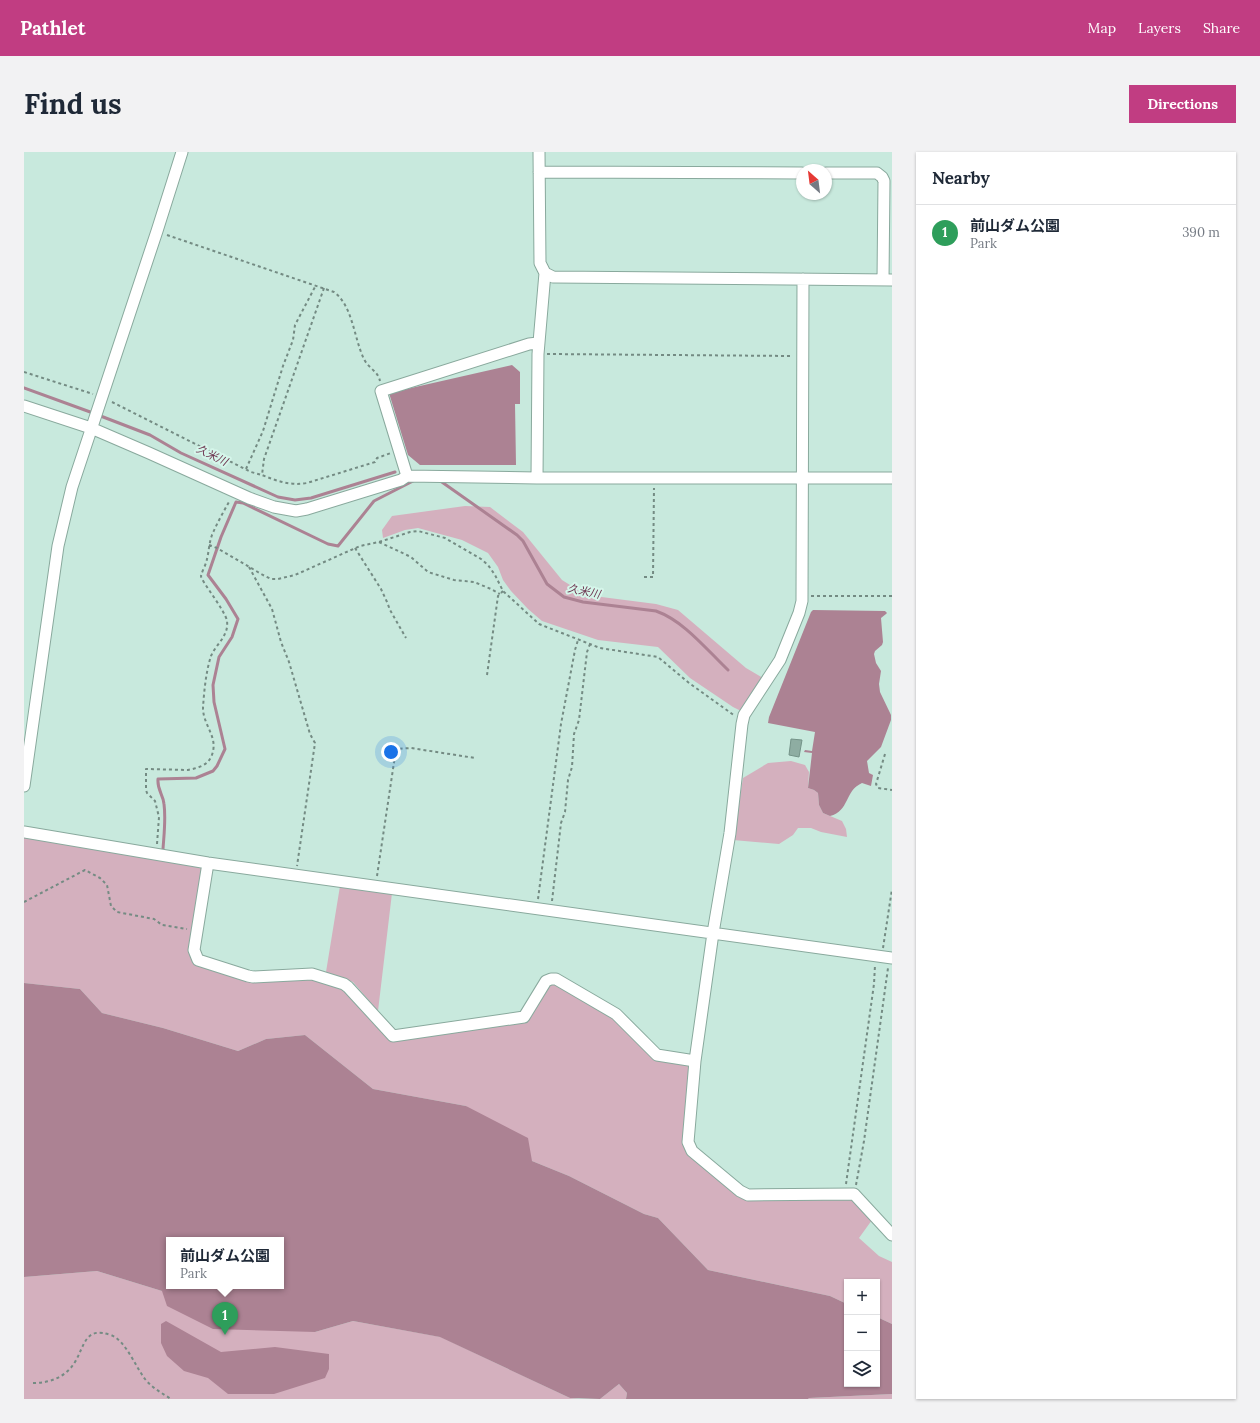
<!DOCTYPE html>
<html lang="en">
<head>
<meta charset="utf-8">
<style>
	body { margin:0; font-family:Lora,"Noto Sans JP",serif; background:#f2f2f3; color:#1f2937 }
	.controls { position:absolute; right:12px; bottom:12px; display:grid; overflow:hidden; border-radius:0px; box-shadow:0 1px 3px #0004 }
	.controls button { width:36px; height:36px; display:grid; place-items:center; padding:0; border:0; border-bottom:1px solid #e0e1e3; background:#fff; color:#1f2937; font:20px sans-serif }
	.compass { position:absolute; left:772px; top:12px; width:36px; height:36px; border-radius:50%; background:#fff; box-shadow:0 1px 3px #0004; rotate:332deg }
	.you { position:absolute; left:367px; top:600px; width:14px; height:14px; margin:-10px; border:3px solid #fff; border-radius:50%; background:#1a73e8; box-shadow:0 0 0 6px #1a73e833 }
	.badge { display:grid; place-items:center; width:26px; height:26px; border-radius:50%; background:#c13d82; color:#fff; font-size:13px; font-weight:700 }
	.pin { position:absolute; translate:-50% -33px; filter:drop-shadow(0 1px 2px #0008) }
	.pin::after { content:''; position:absolute; top:21px; width:14px; height:12px; background:inherit; clip-path:polygon(0 0,100% 0,50% 100%) }
	.popup { position:absolute; left:142px; top:1085px; width:118px; height:52px; box-sizing:border-box; display:grid; place-content:center; border-radius:0px; background:#fff; filter:drop-shadow(0 1px 3px #0005); font-size:13px; white-space:nowrap; color:#747a83 }
	.popup b { font-size:15px; color:#1f2937 }
	.popup::after { content:''; position:absolute; left:50%; top:100%; margin-left:-8px; border:8px solid transparent; border-top-color:#fff }
	.list { margin:0; padding:0; list-style:none }
	h2 { display:flex; justify-content:space-between; align-items:center; height:52px; margin:0; padding:0 16px; font-size:17px }
	h2 small { font-size:13px; font-weight:400; color:#747a83 }
	.list li { display:grid; grid-template-columns:26px 1fr auto; gap:12px; align-items:center; box-sizing:border-box; height:56px; padding:0 16px; border-top:1px solid #e0e1e3 }
	.list b { display:block; font-size:15px; white-space:nowrap }
	.list p { margin:0; font-size:13px; white-space:nowrap; color:#747a83 }
	.list em { font-size:13px; font-style:normal; color:#747a83 }
	.icon { flex:none; width:22px; height:22px; fill:none; stroke:currentColor; stroke-width:2; stroke-linecap:round; stroke-linejoin:round }
	.map { position:relative; flex:none; width:868px; height:1247px; overflow:hidden; border-radius:0px }
	header { display:flex; align-items:center; gap:24px; box-sizing:border-box; height:56px; padding:0 20px; background:#c13d82; color:#fff }
	header strong { font-size:19px }
	nav { display:flex; gap:22px; margin-inline-start:auto; font-size:14px }
	.intro { display:flex; align-items:center; justify-content:space-between; box-sizing:border-box; height:96px; padding:0 24px }
	h1 { margin:0; font-size:28px }
	.button { padding:10px 18px; border-radius:0px; background:#c13d82; color:#fff; font-size:14px; font-weight:700 }
	main { display:flex; gap:24px; padding:0 24px }
	aside { flex:1; background:#fff; border-radius:0px; box-shadow:0 1px 3px #0004 }
	.map>svg:first-child { display:block }
	.green { fill:#d4b0be }
	.water { fill:#ac8293; fill-rule:evenodd }
	.lines { fill:none; stroke-linecap:round; stroke-linejoin:round }
	.stream { stroke:#ac8293; stroke-width:3 }
	.building { fill:#8eada2; stroke:#749388 }
	.minor-casing { stroke:#89a99d; stroke-width:13 }
	.path { stroke:#748b83; stroke-width:2; stroke-dasharray:3 3; stroke-linecap:butt }
	.minor { stroke:#fff; stroke-width:11 }
	.labels { text-anchor:middle; stroke-width:4; stroke-linejoin:round; paint-order:stroke }
	.water-label { font-size:11px; font-style:italic; fill:#6d344f; stroke:#d5f6ea }
</style>
</head>
<body>
<header>
<strong>Pathlet</strong>
<nav><a>Map</a><a>Layers</a><a>Share</a></nav>
</header>
<div class="intro"><h1>Find us</h1><a class="button">Directions</a></div>
<main>
<div class="map">
<svg width="868" height="1247" viewBox="0 0 868 1247">
	<rect width="100%" height="100%" fill="#c8e9dd"/>
	<path class="green" d="M441,354L466,355L499,380L538,428L562,443L632,452L654,458L722,516L739,526L719,560L709,555L666,526L634,495L574,488L518,469L504,457L487,439L479,428L474,415L464,401L438,388L394,376L381,378L359,386L358,378L368,364Z
		M767,609L781,613L785,620L784,636L790,638L794,641L795,653L799,661L818,669L822,677L823,685L797,680L787,676H774L769,683L755,692L709,688L719,626L744,611Z
		M0,685L177,715L179,717L167,799L222,827L288,825L319,835L368,889L498,868L528,830L592,867L626,902L665,912L667,916L659,986L660,995L714,1042L829,1047L848,1068L835,1086L855,1104L868,1110V1172L853,1165V1130H823V1152L806,1144L684,1118L634,1066L620,1062L545,1024L508,1009L442,954L349,937L281,883L242,887L214,899L139,876L78,861L56,837L0,831Z
		M316,734L368,741L354,859L329,830L302,820Z
		M73,1119L138,1139L291,1180L329,1169L417,1185L546,1246L555,1247H0V1125Z
		M595,1232L603,1241L602,1247H576Z
		M868,1242V1247H784L785,1246Z"/>
	<path class="water" d="M488,213L496,220V252H491L492,313H396L384,303L365,241Z
		M789,458L861,459L863,461L862,462L857,466L859,490L858,493L851,499L850,502L852,511L857,519L855,532L856,540L867,563V568L857,595L843,609L845,621L849,623L847,634L838,631C820,639 826,659 806,664L799,661L795,653L794,641L790,638L784,636L788,601L780,600L781,598L788,599L791,580L744,571L745,565L787,460Z
		M0,831L56,837L78,861L139,876L214,899L242,887L281,883L349,937L442,954L504,986L508,1009L545,1024L620,1062L634,1066L684,1118L806,1144L823,1152V1232H853V1165L868,1172V1242L785,1246L784,1247H602L603,1241L595,1232L576,1247L546,1246L416,1185L329,1169L291,1180L189,1177L143,1154L138,1139L73,1119L0,1125ZM145,1088H257V1134H145Z
		M142,1169L197,1200L251,1195L305,1202V1217L301,1226L250,1242H204L184,1226L160,1219L143,1204L137,1191V1172Z"/>
	<g class="lines">
		<path class="stream" d="M0,236L69,261
			M74,263L126,283L157,301L254,345L271,348L287,346L371,320
			M415,328L493,383L499,389L523,432L540,445L559,450L632,459C660,469 682,497 704,518
			M139,697C140,682 142,667 140,652C139,642 133,638 134,627L172,626L189,619L193,614L201,597L190,550L189,533L195,505L208,485L214,467L202,447L184,423L197,385L212,350L219,351L304,392L314,394L350,349L391,328"/>
	</g>
	<path class="building" d="M767,587L778,588L775,605L765,603Z"/>
	<g class="lines">
		<g class="minor-casing">
			<path id="minor" d="M515,0L516,111L521,121L529,125L868,128
				M515,20L778,21
				M802,21H853L858,25L860,29L859,128
				M0,254L67,276L125,301L225,346L250,355L272,359L283,357L377,328L383,324L513,326H868
				M383,324L357,239L505,192L514,191
				M513,326L514,202L521,121
				M0,634L34,394L48,335L133,79L158,0
				M0,680L184,711L868,806
				M184,711L170,798L174,808L224,824L229,825L288,822L320,832L324,835L369,884L500,865L522,829L527,827H532L592,862L633,903L671,909L664,990L668,999L716,1039L724,1043L830,1042L868,1083
				M671,909L689,781L706,681L718,572L720,563L756,508L775,461L778,449L779,127"/>
		</g>
		<path class="path" d="M143,83L310,140C329,154 330,187 340,207C344,216 354,219 356,229
			M300,136L240,307L238,323C253,329 266,334 283,331L351,310L353,306L367,301
			M523,202L769,204
			M0,220L69,242
			M88,250L227,320L238,323
			M222,317L239,279L259,214L269,188L271,173L292,133
			M355,390L387,405L404,420L430,428L450,430L467,437L476,442
			M185,393L193,396L239,423L247,427H254L271,423L336,394L355,390L386,380L394,379L421,386L457,407L464,413L471,423L479,439L515,472L576,496L634,505L665,531L711,564
			M331,396L357,437L363,450L366,458L382,486
			M225,415L248,457L257,490L265,510L286,582L291,591L273,714
			M620,425H629L630,336
			M787,444H868
			M463,523L474,444L479,439
			M861,602L852,632L854,636L868,638
			M133,692L135,665L131,649L123,641L122,638V617L164,618C173,616 183,614 187,605C196,586 179,574 179,556C180,540 182,519 187,504C192,492 205,484 203,469C201,458 177,429 177,424C178,419 182,413 183,407C185,399 185,391 188,383C193,371 200,359 206,348
			M353,724L372,597L387,596L451,606
			M514,747L537,572L551,498L554,488
			M528,749L537,671L541,660L544,628L548,615L550,582L555,568L563,500L566,492
			M0,750L61,718L76,726L83,733L87,754L93,760L130,767L138,773L163,777
			M859,796L868,737
			M822,1032L850,832L851,813
			M832,1033L840,989L864,816
			M9,1231C26,1231 42,1225 51,1210C61,1193 61,1174 87,1183C102,1189 111,1214 121,1227C128,1236 138,1241 147,1247"/>
		<use href="#minor" class="minor"/>
	</g>
	<g class="labels">
		<g class="water-label">
			<text transform="translate(188 303) rotate(26)" y="4">久米川</text>
			<text transform="translate(560 439) rotate(12)" y="4">久米川</text>
		</g>
	</g>
</svg>
<div class="controls">
<button>+</button>
<button>−</button>
<button><svg class="icon" aria-label="layers" viewBox="0 0 24 24"><path d="M12 4l9 5-9 5-9-5zM3 14l9 5 9-5"/></svg></button>
</div>
<svg class="compass" viewBox="-18 -18 36 36"><path d="M0-13l5 13h-10z" fill="#e53935"/><path d="M0 13l5-13h-10z" fill="#747a83"/></svg>
<div class="you"></div>
<div class="pin badge" style="left:201px;top:1183px;background:#2e9e5b">1</div>
<div class="popup"><b>前山ダム公園</b>Park</div>
</div>
<aside>
<h2>Nearby<small></small></h2>
<ul class="list">
<li><span class="badge" style="background:#2e9e5b">1</span><div><b>前山ダム公園</b><p>Park</p></div><em>390 m</em></li>
</ul>
</aside>
</main>
</body>
</html>
